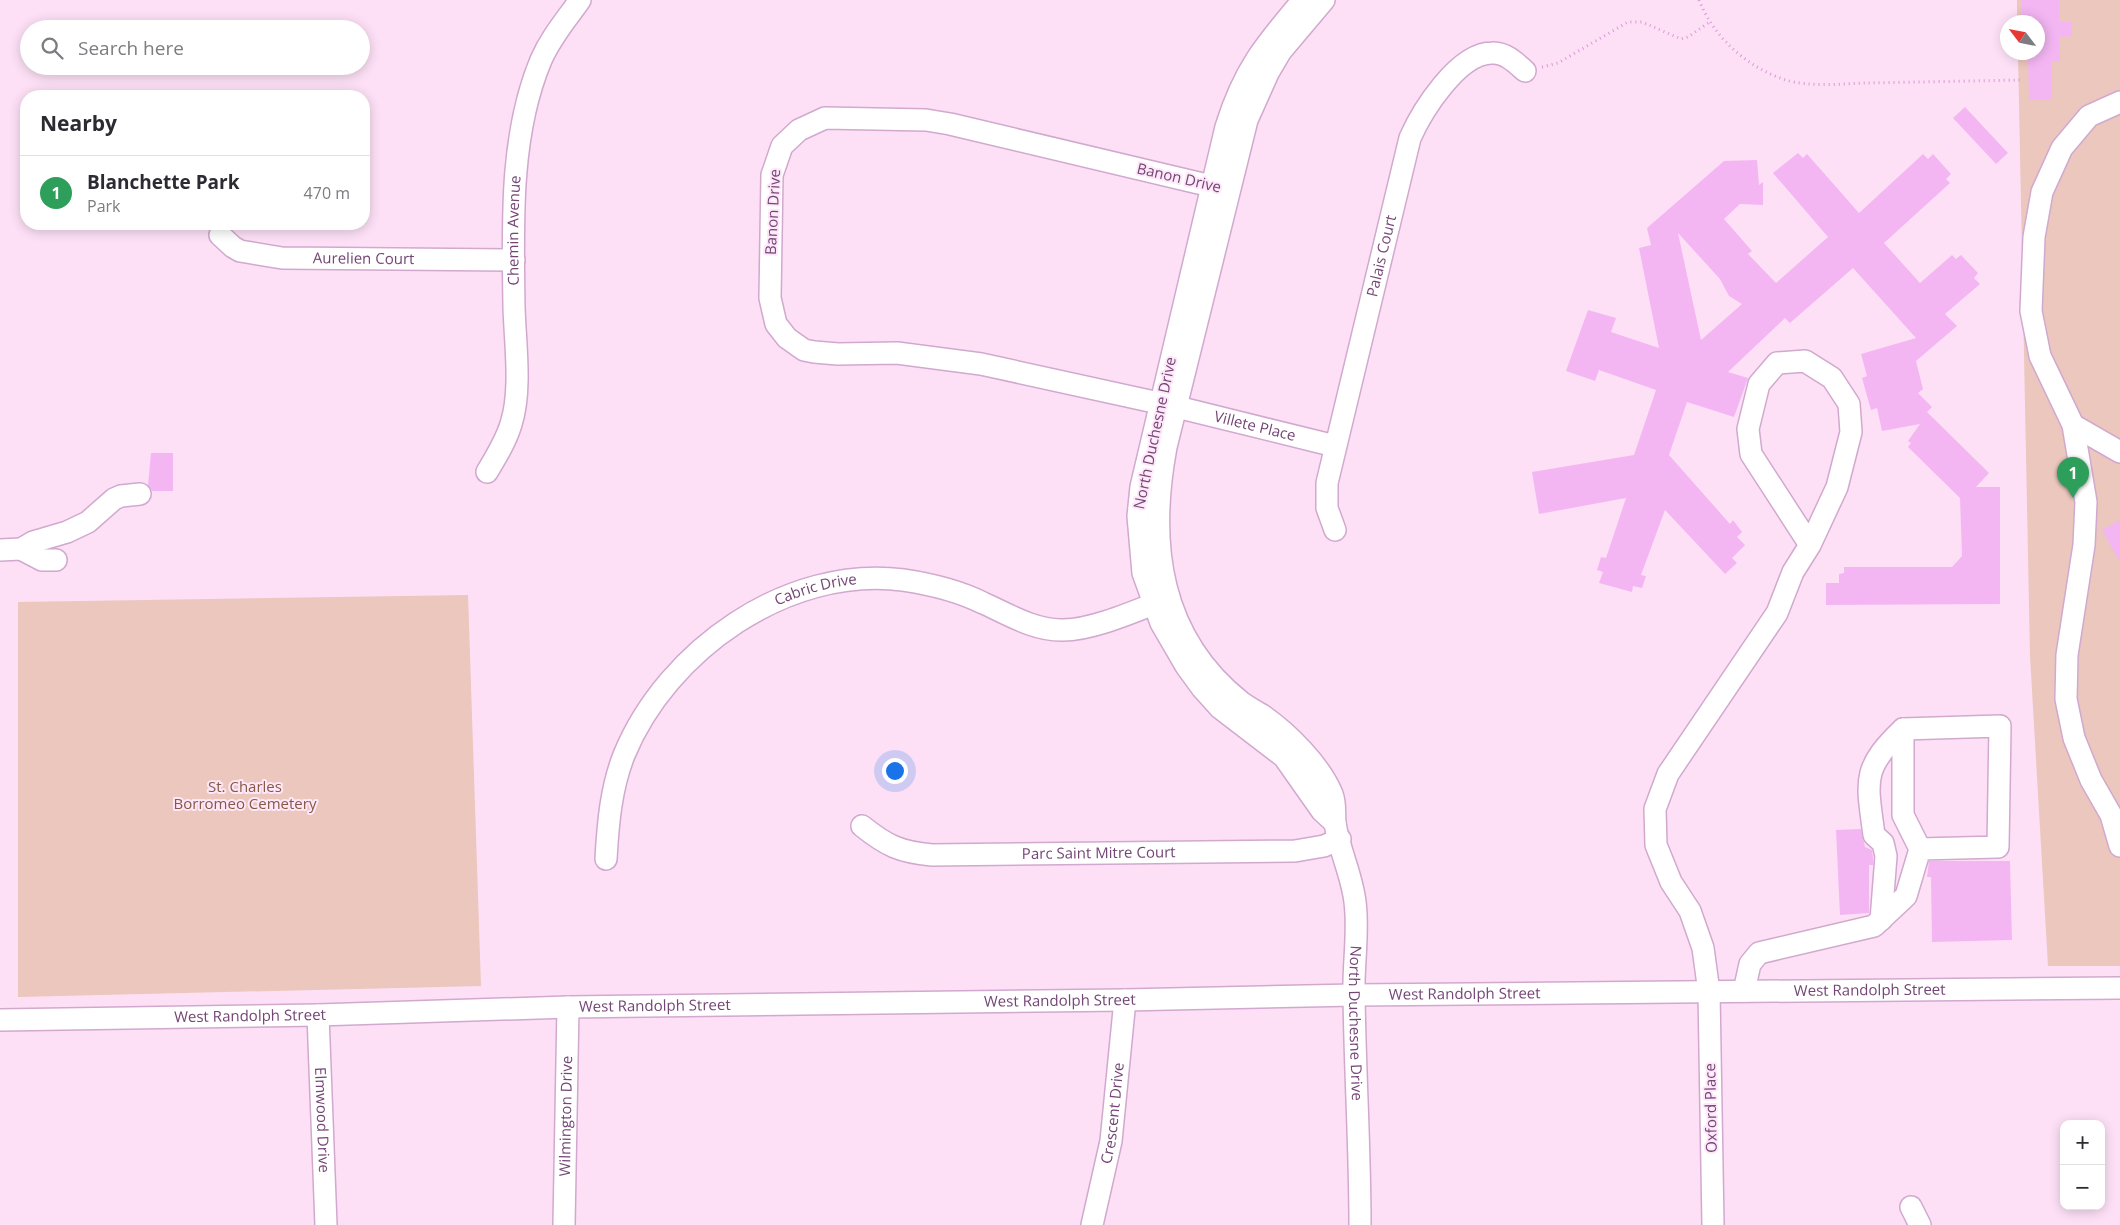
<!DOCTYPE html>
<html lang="en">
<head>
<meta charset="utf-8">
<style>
	body { margin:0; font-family:"Open Sans",sans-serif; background:#f2f2f3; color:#2b2b33 }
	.controls { position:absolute; right:15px; bottom:15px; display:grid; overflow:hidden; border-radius:10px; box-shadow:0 2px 12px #0003 }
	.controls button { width:45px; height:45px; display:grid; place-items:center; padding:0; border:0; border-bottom:1px solid #e1e1e2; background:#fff; color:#2b2b33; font:25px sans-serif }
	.compass { position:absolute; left:2000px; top:15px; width:45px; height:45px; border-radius:50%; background:#fff; box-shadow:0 2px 12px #0003; rotate:302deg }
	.you { position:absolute; left:894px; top:770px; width:18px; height:18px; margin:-12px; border:4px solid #fff; border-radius:50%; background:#1a73e8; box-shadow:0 0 0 8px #1a73e833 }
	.badge { display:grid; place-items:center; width:32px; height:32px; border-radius:50%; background:#0b8043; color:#fff; font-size:16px; font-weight:700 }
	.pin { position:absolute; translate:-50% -41px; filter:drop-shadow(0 1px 2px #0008) }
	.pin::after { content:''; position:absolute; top:26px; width:18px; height:15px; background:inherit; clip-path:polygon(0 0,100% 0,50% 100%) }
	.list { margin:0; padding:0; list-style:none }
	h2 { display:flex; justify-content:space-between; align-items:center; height:65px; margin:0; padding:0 20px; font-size:21px }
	h2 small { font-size:16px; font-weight:400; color:#7c7c81 }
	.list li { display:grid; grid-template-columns:32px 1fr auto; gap:15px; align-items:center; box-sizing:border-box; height:75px; padding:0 20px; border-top:1px solid #e1e1e2 }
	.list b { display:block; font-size:19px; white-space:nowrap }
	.list p { margin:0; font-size:16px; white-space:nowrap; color:#7c7c81 }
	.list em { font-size:16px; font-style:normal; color:#7c7c81 }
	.icon { flex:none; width:28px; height:28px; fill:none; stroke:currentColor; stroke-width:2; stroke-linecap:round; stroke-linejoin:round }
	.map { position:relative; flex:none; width:2120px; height:1225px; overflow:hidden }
	.search { position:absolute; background:#fff; box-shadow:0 2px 12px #0003; left:20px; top:20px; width:350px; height:55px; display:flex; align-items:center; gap:12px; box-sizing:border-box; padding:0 18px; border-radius:28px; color:#7c7c81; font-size:19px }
	.panel { position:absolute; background:#fff; box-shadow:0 2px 12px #0003; left:20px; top:90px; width:350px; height:140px; border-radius:20px }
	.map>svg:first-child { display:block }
	.green { fill:#ebc7be }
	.building { fill:#f4b6f3; fill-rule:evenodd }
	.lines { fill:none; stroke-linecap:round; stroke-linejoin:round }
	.minor-casing { stroke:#d1a9ce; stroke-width:24 }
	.path { stroke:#d899d8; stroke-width:3; stroke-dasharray:1 4; stroke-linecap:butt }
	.minor { stroke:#fff; stroke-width:21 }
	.labels { text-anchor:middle; stroke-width:4; stroke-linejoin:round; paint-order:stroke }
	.street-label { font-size:15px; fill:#744675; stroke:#ffe7fa }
	.park-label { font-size:15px; fill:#875942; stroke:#ffe7fa }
</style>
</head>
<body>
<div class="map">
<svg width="2120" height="1225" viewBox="0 0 2120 1225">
	<rect width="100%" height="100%" fill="#fde0f6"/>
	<path class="green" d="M2017,0H2120V966H2048L2030,656L2018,53L2038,52V22H2017Z
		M468,595L481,986L18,997V602Z"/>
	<path class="building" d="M2021,0H2059V22H2071L2072,36L2059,37L2060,62H2051L2052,99L2029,100L2028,52H2038V22H2021Z
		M1965,107L2008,153L1996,164L1953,118Z
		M1798,153L1803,158L1807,154L1859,213L1923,154L1928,159L1933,154L1951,174L1946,179L1950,183L1884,243L1920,283L1952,255L1956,259L1961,255L1978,273L1974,278L1980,284L1945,314L1957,326L1916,361L1923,389L1918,393L1932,407L1927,412L1989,473L1976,487H2000V604L1826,605V583H1839V574L1844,573V567H1952L1962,556L1960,498L1908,447L1911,443L1908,441L1920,424L1882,431L1877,408L1871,410L1862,378L1867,376L1861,354L1916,338L1853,268L1790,323L1785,318L1728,372L1748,378L1734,417L1687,402L1669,455L1730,524L1733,520L1742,532L1737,537L1745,545L1732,558L1737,563L1725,574L1665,510L1641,575L1646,576L1642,588L1633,586L1632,592L1599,583L1603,572L1597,570L1601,557L1606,558L1626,498L1539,514L1532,472L1634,455L1656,390L1599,370L1595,381L1566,371L1588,310L1616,318L1611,332L1659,348L1639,248L1651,245L1647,228L1724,161L1757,160L1759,185L1763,182V205L1740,204L1724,219L1752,251L1748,254L1776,283L1828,237L1773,173ZM1678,233L1720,279L1729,296L1742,304L1701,340Z
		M151,453H173V491H152L148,485Z
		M2120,520V562L2102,530Z
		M1861,829L1865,847L1872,850L1873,857V865H1869V913L1840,915L1836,830Z
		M1929,861H2010L2012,940L1932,942L1931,877H1927Z"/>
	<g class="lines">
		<g class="minor-casing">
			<g id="minor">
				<path d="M1303,0C1265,45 1244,69 1226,127L1141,487L1138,516L1143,573L1161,623L1186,666L1202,688L1220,708L1284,757L1322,811L1335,823"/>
				<path id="s1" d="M1324,0L1281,51L1268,73L1247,120L1166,447C1148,544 1159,637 1241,702C1248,707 1255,711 1262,715C1288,733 1320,765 1332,794C1336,804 1334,813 1335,823C1339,850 1352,875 1355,902C1359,932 1353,965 1354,995C1355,1072 1360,1148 1360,1225"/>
				<path d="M2120,102L2089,116L2062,148L2042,192L2034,237L2031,311L2040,356L2073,425L2086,502L2084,545L2067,655L2066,699L2074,738L2091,780L2111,815L2120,846"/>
				<path id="s2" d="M1228,190L950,124L926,120L825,118L799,130L782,146L772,175L770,298L776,324L787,338L804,350L814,352L838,354L897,353L981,364L1177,407L1335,446"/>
				<path id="s3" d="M220,235L233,247L240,251L282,258L514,260"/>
				<path d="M2073,425L2120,452"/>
				<path id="s4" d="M487,472C496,457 506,441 511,424C522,390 515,343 514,307C513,227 509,136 541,60C551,37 566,20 580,0"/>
				<path id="s5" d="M1335,530L1327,508V483L1410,138C1422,111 1458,53 1492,53C1505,52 1516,63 1525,71"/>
				<path d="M21,549L42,560H56"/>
				<path d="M0,550L21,549L33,542L67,532L88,522L114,499L121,496L140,494"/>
				<path id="s6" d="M862,826C887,846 900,852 932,855L1295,851L1324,846L1340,839"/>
				<path id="s7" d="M606,859C608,823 611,788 624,755C667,650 788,565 903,580C930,584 959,591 983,603C1008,614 1033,630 1061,630C1091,631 1138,610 1166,599"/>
				<path d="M1881,920L1886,856L1883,843L1874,835C1867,781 1861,769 1903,729"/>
				<path d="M1744,991L1750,964L1759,953L1874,926L1906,896L1920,849L1903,815V729L2000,726L1998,847L1920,849"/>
				<path id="s8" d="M318,1015L326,1225"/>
				<path id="s9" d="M0,1020L318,1015L568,1007L1125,1000L1354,995L2120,988"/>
				<path d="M1911,1207L1920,1225"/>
				<path id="s10" d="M564,1225L568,1007"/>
				<path id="s11" d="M1092,1225L1111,1141L1125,1000"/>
				<path d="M1713,1225L1709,992L1703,948L1690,911L1671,882L1656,845L1655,809L1668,774L1777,613L1793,572L1810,545L1837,487L1851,432L1849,404L1832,378L1805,361L1777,363L1759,384L1748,429L1751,454L1810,545"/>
			</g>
		</g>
		<path class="path" d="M1699,0C1714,38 1748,68 1786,80C1808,87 1843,84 1866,83C1918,82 1971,81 2023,80
			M1542,67L1558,63L1628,22H1642L1681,39L1688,37L1711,21"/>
		<use href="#minor" class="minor"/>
	</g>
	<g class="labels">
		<g class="street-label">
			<text transform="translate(1179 178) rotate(13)" y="5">Banon Drive</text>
			<text transform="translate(773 212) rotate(-87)" y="5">Banon Drive</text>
			<text dy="5" stroke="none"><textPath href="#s4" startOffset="248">Chemin Avenue</textPath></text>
			<text dy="5" stroke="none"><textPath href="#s5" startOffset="282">Palais Court</textPath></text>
			<text dy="5" stroke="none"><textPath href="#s3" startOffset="150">Aurelien Court</textPath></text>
			<text dy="5" stroke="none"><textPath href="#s2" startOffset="1141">Villete Place</textPath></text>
			<text transform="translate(1155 433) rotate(-78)" y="5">North Duchesne Drive</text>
			<text dy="5" stroke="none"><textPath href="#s7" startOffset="369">Cabric Drive</textPath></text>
			<text dy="5" stroke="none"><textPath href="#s6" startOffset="244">Parc Saint Mitre Court</textPath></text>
			<text dy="5" stroke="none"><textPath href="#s9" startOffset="1870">West Randolph Street</textPath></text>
			<text dy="5" stroke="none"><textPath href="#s9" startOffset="1465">West Randolph Street</textPath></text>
			<text dy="5" stroke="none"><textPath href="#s9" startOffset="1060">West Randolph Street</textPath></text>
			<text dy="5" stroke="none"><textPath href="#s9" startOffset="655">West Randolph Street</textPath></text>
			<text dy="5" stroke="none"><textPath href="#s9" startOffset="250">West Randolph Street</textPath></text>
			<text dy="5" stroke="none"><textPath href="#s1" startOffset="1125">North Duchesne Drive</textPath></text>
			<text transform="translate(1711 1108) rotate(-91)" y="5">Oxford Place</text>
			<text dy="5" stroke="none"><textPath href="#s11" startOffset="114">Crescent Drive</textPath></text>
			<text dy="5" stroke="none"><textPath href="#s10" startOffset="109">Wilmington Drive</textPath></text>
			<text dy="5" stroke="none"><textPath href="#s8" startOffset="105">Elmwood Drive</textPath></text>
		</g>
		<g class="park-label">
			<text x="245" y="792">St. Charles<tspan x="245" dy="17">Borromeo Cemetery</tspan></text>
		</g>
	</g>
</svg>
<div class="controls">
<button>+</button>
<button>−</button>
</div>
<svg class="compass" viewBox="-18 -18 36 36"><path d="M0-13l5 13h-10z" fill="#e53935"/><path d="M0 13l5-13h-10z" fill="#7c7c81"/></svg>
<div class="you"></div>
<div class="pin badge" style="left:2073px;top:498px;background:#2e9e5b">1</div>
<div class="search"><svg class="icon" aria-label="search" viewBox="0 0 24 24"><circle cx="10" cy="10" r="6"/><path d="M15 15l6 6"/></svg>Search here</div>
<section class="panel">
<h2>Nearby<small></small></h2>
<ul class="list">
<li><span class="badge" style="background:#2e9e5b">1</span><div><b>Blanchette Park</b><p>Park</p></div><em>470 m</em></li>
</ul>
</section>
</div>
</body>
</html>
